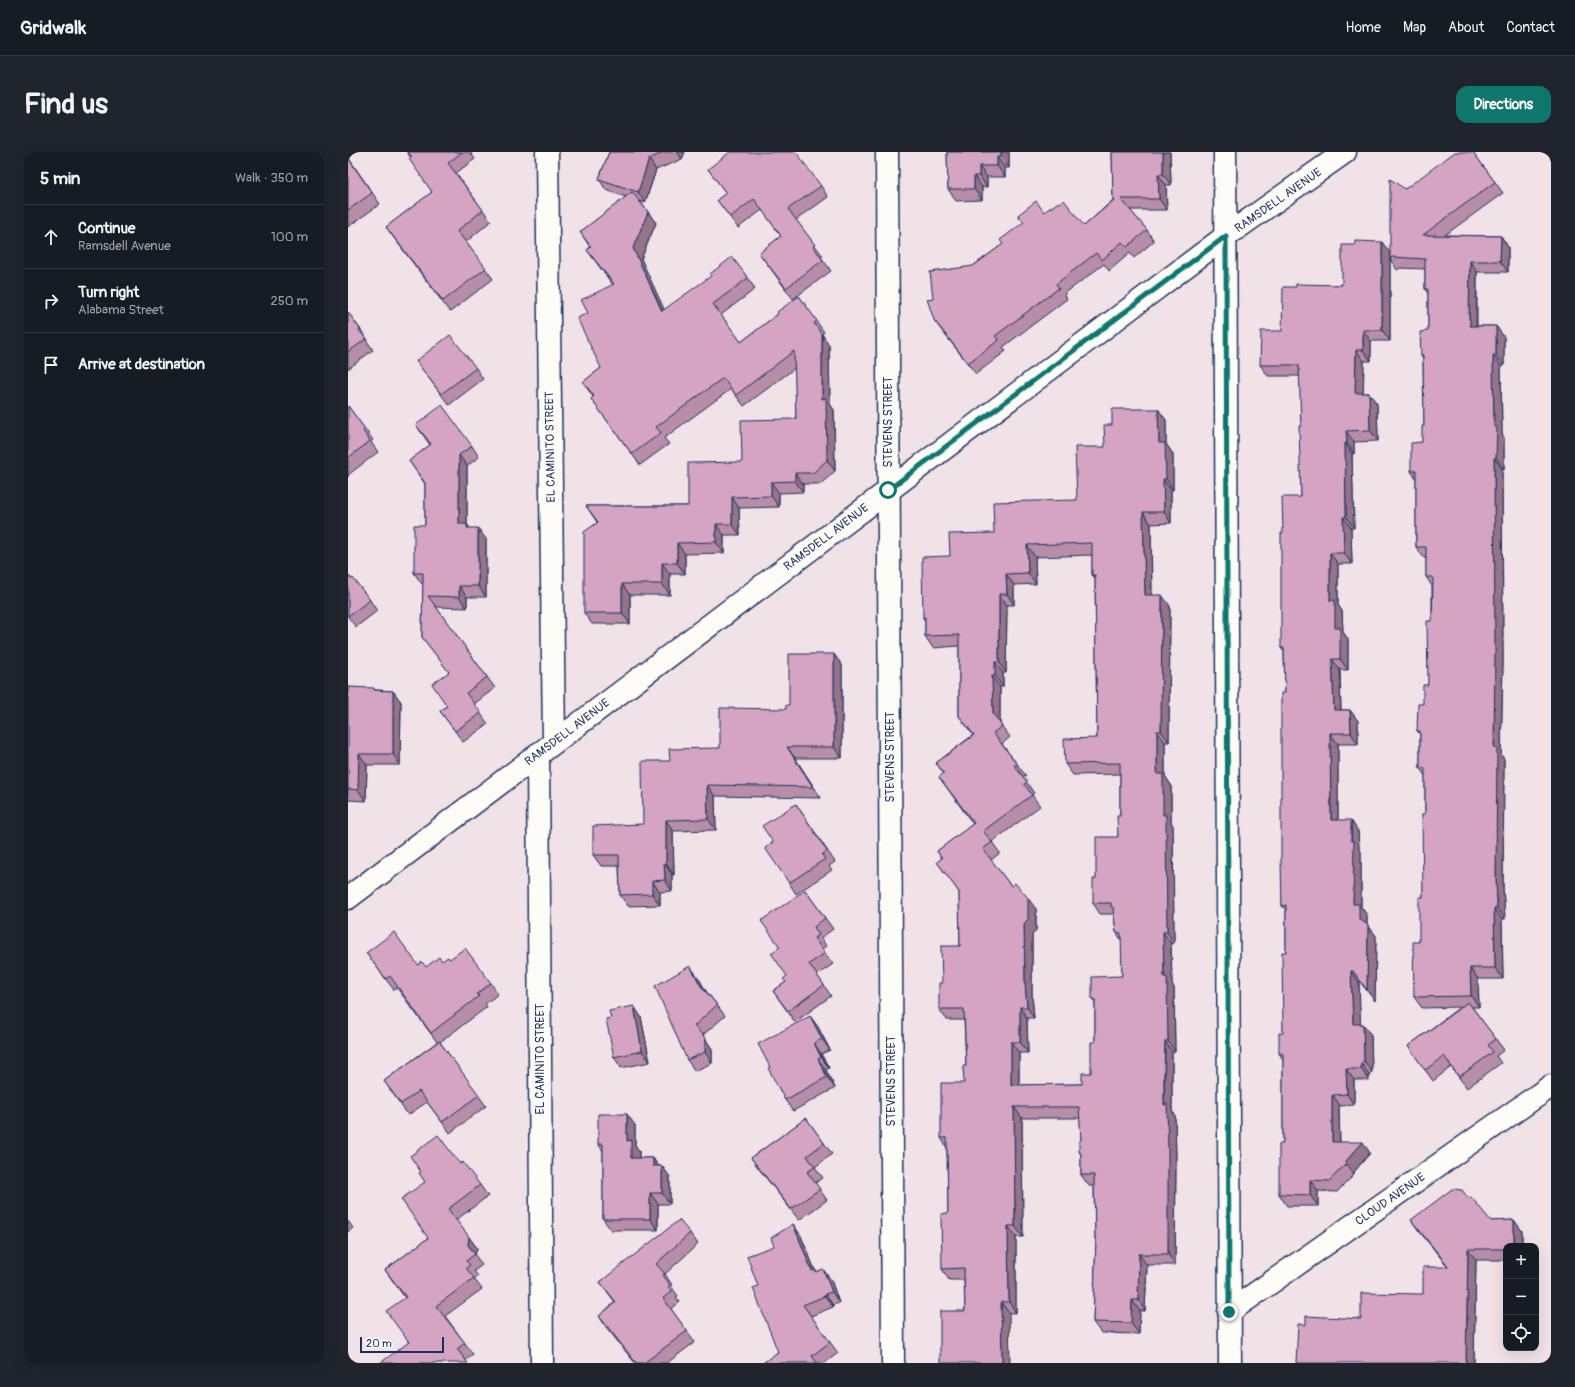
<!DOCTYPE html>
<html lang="en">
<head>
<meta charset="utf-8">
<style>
	body { margin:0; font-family:Pangolin,sans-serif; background:#20242c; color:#f1f3f6 }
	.controls { position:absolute; right:12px; bottom:12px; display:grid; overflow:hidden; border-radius:8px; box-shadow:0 4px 16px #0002 }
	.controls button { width:36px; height:36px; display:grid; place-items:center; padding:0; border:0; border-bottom:1px solid #363941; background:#171b24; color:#f1f3f6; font:20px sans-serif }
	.scale { position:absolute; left:12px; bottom:10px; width:84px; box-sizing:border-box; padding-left:4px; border:2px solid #1b2f5e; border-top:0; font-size:11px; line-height:14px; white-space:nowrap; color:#1b2f5e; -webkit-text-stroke:3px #fdfcf7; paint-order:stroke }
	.stop { position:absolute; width:12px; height:12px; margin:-9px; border:3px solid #0f766e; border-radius:50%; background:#fff }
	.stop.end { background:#0f766e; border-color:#fff; box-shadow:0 1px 4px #0008 }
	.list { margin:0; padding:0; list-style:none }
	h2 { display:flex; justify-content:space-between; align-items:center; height:52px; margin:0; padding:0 16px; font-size:17px }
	h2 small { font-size:13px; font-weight:400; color:#9ea1a6 }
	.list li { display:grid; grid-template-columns:26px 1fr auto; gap:12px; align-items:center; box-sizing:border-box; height:64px; padding:0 16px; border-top:1px solid #363941 }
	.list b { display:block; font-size:15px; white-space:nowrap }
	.list p { margin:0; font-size:13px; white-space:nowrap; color:#9ea1a6 }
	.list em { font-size:13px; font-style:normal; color:#9ea1a6 }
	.icon { flex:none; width:22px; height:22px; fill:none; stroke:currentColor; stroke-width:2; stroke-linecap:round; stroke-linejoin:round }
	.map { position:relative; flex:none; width:1203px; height:1211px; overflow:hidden; border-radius:12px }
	header { display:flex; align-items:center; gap:24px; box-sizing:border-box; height:56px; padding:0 20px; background:#171b24; border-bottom:1px solid #363941 }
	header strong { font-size:19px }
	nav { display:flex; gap:22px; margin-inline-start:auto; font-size:14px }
	.intro { display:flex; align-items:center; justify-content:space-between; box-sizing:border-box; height:96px; padding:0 24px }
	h1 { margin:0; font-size:28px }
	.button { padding:10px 18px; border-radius:12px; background:#0f766e; color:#fff; font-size:14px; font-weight:700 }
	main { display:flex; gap:24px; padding:0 24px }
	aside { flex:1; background:#171b24; border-radius:12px; box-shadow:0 4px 16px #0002 }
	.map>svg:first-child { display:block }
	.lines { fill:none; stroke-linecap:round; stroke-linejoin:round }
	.street-casing { stroke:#1b2f5e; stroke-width:25 }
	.secondary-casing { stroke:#1b2f5e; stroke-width:25 }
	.street { stroke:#fdfcf7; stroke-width:22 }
	.secondary { stroke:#fdfcf7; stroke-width:22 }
	.wall { fill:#b78da8; stroke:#1b2f5e; fill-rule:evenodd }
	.shaded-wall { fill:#957388; stroke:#1b2f5e }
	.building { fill:#d5a4c3; stroke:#1b2f5e; fill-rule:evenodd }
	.route { stroke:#0f766e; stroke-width:5 }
	.labels { text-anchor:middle; stroke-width:3.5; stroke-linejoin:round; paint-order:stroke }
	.street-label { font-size:12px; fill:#1b2f5e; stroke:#fdfcf7 }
</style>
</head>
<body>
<header>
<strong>Gridwalk</strong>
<nav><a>Home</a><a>Map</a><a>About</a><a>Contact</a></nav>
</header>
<div class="intro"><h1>Find us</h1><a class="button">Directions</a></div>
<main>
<aside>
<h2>5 min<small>Walk · 350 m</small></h2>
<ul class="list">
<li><svg class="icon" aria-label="ahead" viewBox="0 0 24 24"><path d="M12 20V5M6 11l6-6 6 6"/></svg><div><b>Continue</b><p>Ramsdell Avenue</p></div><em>100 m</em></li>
<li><svg class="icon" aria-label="right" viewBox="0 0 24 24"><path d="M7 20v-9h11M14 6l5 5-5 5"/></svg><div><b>Turn right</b><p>Alabama Street</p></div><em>250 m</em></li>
<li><svg class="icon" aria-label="arrive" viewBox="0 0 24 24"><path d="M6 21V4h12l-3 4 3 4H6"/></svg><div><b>Arrive at destination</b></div></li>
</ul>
</aside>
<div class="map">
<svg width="1203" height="1211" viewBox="0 0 1203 1211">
	<rect width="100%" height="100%" fill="#f1e2e7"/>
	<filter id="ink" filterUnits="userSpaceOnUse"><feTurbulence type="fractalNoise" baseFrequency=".025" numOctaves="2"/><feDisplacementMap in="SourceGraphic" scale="8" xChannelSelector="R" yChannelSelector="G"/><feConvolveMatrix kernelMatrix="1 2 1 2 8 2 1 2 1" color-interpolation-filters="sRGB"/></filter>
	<g filter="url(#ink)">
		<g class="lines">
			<g class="street-casing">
				<path id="street" d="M199,0L206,590
					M539,0L545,1211
					M877,0L882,1211
					M190,602L194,1211
					M881,1160L1203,934"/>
			</g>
			<g class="secondary-casing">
				<path id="secondary" d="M0,746L878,84L997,0"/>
			</g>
			<use href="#street" class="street"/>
			<use href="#secondary" class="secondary"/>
		</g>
		<path class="wall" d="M59,0H122L127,7L108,21L143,69L118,90L145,127L102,160L46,86L38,75L84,40Z
			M261,0H337L334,7L308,18L297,51L292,49L308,71L293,107L316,158L400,126L407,137L373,163L393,190L430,162L451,144L476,180L474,182L481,193L482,252L486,258L487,319L473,332H455V340L431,341V355L391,356L392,383H376V401L337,402V422H322V443H282V472H244L236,461L249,370L238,354H340L394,310L448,267L447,216L396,254L383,237L316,286L321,292L292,313L243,247L245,245L235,230L253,216L240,161L265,133L239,98L242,95L232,80L278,45L258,38L251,27Z
			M599,0H661V16H657V25H639V35H634V48L608,49L600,37Z
			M764,0H822L823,33H818L819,58H782L799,78L806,89L786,106L782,101L761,119L756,112L716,142L719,147L655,195L658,199L628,222L594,179L586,168L585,146L625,114L655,92L676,71L670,63L696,60L736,74L765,48V47Z
			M1125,0L1155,41L1097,83L1153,84L1160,95V120H1129V174H1148L1156,185V214H1153L1154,282L1156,286V317H1154L1155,509L1153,603L1156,607L1155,736L1157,767H1154L1155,827H1130L1131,855H1124L1156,898L1148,904L1153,911L1119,936L1103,915L1085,929L1060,894L1112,855L1074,856L1066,845L1075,745L1077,662V624L1072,616V582L1069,579L1080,533L1084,469V434L1078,425V406H1076L1068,395V327L1063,319L1074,290L1076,274L1075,207L1073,203L1080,179V142L1077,137V117L1052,116L1049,118L1042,107V189H1023V209H1016L1015,241H1021L1029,252L1030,289L1006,290V302H1004L1006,376H1003L1004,412H990V453L994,459L995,480L1000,487V518H992L993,558H1002L1010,569V592H990V668L1010,679L1011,696L1013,700V755L1019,763V772L1028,784L1027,849L1012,830H1011L1012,872H1015L1023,883L1024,920L1021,922V928H1006V953L992,954L991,955L992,990L1022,1001L1006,1020V1023L989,1040L970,1039V1054H939L931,1042L935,992V908L931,901L935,881L938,800V758L934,754L937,541L936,500L933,496L953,345V274L952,224H920L912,213L934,179L948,135L994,133L1042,100L1057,37Z
			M0,5L32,52L0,75Z
			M360,17L473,34L480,45L448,68L475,104L473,105L483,119L445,147L411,101L433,84L414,58L390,76L369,48L378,41Z
			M0,160L20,188L19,189L25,198L0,217Z
			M68,209L128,216L135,227L101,253Z
			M0,254L25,288L23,290L30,300L0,323L1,324L0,325Z
			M810,257L818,268V292L825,302V338H823V371L803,372L804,443L822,454L821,590H817V624L823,633V670L825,674L826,791H823L824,832L826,836L827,900H824V959L827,963L828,1008L827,1113H799L797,1159H792L791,1182L753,1181L745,1170L748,1089L747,1087L746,1034H741L733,1023V1003L731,999L733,988L732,966H674L675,1085H668V1161L617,1159L616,1128H601L594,1117L600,1061L599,996L593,986L616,931L618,914L616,868H599L591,857L594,831L612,794L611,740L589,710L594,707L589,699L625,672L591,625L596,622L588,611L625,583L611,564V494L585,496L577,484V469L575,466L602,404L646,381L729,348L757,295L764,273ZM744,403V423L747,426L749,586L717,612L725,623L772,622V664L770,685L748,727L745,751L752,762H766L768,780L774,789V824L744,847L747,850V890L743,921L734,932L671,933V901H680L679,866H686L684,843V783L688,778V757L663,734L643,708L652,701L644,690L692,654L684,643L686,641L674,624H678L654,592L662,585L652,572V535H655V521H658L659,453H666V433L688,432L687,405Z
			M68,273L124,294L131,305L119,314V372L121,376L138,387V445H119V456L88,455L147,536L126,552L140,572L115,590L92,559L99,554L101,520L74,485L75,432H74L66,421L77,373V332L61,309L82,293Z
			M0,423L22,448L29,459L8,475L0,465Z
			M494,513V606H447L473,646L367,644L368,678L325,679L326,723L324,722V739L312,740V753L280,754L272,743L271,714H253L245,703L295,672L322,609L372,596L438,557L441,553Z
			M0,535L28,538L45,539L53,550L52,613H19L18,649L0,648Z
			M448,652L487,710L481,714L484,718L448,742L441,731L425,690Z
			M457,738L485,777L473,786L478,794L474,797L485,812L469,823L483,844L447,870L425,839L438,830L439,824Z
			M18,801L78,815L102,807L143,831L150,842L137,852L139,855L92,890L138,954L102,981L79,950L60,963L36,929L89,890L49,836L46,838Z
			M350,825L358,839L369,853L377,864L355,883L364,897V911L347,919L339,908Z
			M286,854L293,865L302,910L273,916L266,905L263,866Z
			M462,864L470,875L482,898L473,902L481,916L478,918L487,936L445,959L437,948L422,915Z
			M458,966L484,1002L467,1015L475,1026L467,1031L479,1048L451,1068L411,1017L403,1006Z
			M287,973V993L291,999V1006H305L310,1014H314L322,1025V1052H310V1078H263L255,1067V999L250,992Z
			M112,1012L132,1033L140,1044L108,1068L129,1096L127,1103L134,1113L126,1119L130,1124L126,1127L134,1137L97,1164L125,1202L118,1208L60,1190L57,1146L37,1118L80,1086Z
			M1120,1046L1143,1069L1166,1068L1174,1079V1094H1158V1108H1128L1126,1211L958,1173L1013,1167L1075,1142L1100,1115L1071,1079L1063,1068Z
			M0,1069L5,1076L0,1080Z
			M445,1072L453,1084L467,1118L483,1128L491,1151L485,1153V1155L463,1164L490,1201L477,1211H415L430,1200L426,1094Z
			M342,1081L350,1092L317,1122L324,1133L323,1134L330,1144L328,1145L332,1150L323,1157L347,1190L319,1211H287L258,1175L251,1164L267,1150L252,1130Z"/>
		<path class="shaded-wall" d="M329,0H337L334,7Z
			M653,0H661V16L653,5Z
			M815,0H822L823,33L815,22Z
			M649,5L657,16V25L649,14Z
			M301,7L308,18L297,51L290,40Z
			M631,14L639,25V35L631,24Z
			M810,22L818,33L819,58L811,47Z
			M626,24L634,35V48L626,37Z
			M300,60L308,71L293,107L322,170L314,159L285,96Z
			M1153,84L1160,95V120L1152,109Z
			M1034,90L1042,101V189L1034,178Z
			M1122,109L1129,120L1128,176L1122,174L1121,167Z
			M1148,174L1156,185V214L1148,203Z
			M1015,178L1023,189V209L1015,198Z
			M474,182L481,193L482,252L486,258L487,319L479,308L474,247Z
			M1008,198L1016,209L1015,252L1007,241Z
			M1145,203L1153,214L1154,282L1156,286V317L1148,306L1146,275Z
			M1021,241L1029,252L1030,289L1022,278Z
			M810,257L818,268V292L825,302V338L818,327L811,291Z
			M998,279L1006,290V302L999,291Z
			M997,291L1004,302L1006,376L998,365Z
			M111,303L119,314V375V372L127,383L111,372Z
			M1146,306L1154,317L1155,509L1153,603L1156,607L1155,736L1157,767L1149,756L1148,725L1146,596Z
			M447,321L455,332V340L447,329Z
			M815,327L823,338V371L816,360Z
			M423,330L431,341V355L423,344Z
			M384,345L391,356L392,383L384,372Z
			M795,360L803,372L804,454L797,443Z
			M995,365L1003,376L1004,412L996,401Z
			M368,372L376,383V401L368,390Z
			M130,376L138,387V445L130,434Z
			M329,391L337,402V422L329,411Z
			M679,393L687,405L688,432L680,421Z
			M982,401L990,412V453L994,459L995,480L1000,487V518L992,507L982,449Z
			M314,411L322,422V443L314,432Z
			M658,422L666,433V453L659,442Z
			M274,432L282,443V472L274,461Z
			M111,434L119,445V456L111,445Z
			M651,442L659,453L658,521L651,510Z
			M814,443L822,454L821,590L813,579Z
			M486,502L494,513V606L486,595Z
			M984,507L992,518L993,569L986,558Z
			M647,510L655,521V535L647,524Z
			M644,524L652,535V573L645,562Z
			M45,539L53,550L52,613L45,602Z
			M1002,558L1010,569V592L1003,581Z
			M809,579L817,590V624L823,633V670L825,674L826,791L819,780L815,663L809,622Z
			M982,581L990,592V679L983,668Z
			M439,595L447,606L473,646L465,635Z
			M11,602L19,613L18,649L10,638Z
			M359,633L367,644L368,678L360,667Z
			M318,668L325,679L326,723L318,712Z
			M1003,668L1010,679L1011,696L1013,700V755L1019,763V778L1011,767L1005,752Z
			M316,711L324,722V739L317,728Z
			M304,729L312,740V753L304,742Z
			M680,746L688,757V778L684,783V843L686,866L679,855L677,832L676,772Z
			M1146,756L1154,767L1155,827L1147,816Z
			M1020,773L1028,784L1027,849L1019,838Z
			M815,780L823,791L824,832L826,836L827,900L820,889L816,825Z
			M342,814L350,825L361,845L353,834Z
			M1122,816L1130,827L1131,855L1123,844Z
			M1003,819L1011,830L1013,883L1005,872Z
			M286,854L293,865L302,910L294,899Z
			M672,855L679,866L680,901L672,890Z
			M462,864L470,875L482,898L474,887Z
			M1015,872L1023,883L1024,920L1016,909Z
			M357,886L364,897V911L357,900Z
			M817,889L824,900V959L827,963L828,1008L827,1113L820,1102L816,953Z
			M663,890L671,901V944L663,933Z
			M466,891L473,902L481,916L473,905Z
			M470,907L478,918L487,936L479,925Z
			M1013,911L1021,922V928L1013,917Z
			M998,917L1006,928V953L999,942Z
			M985,943L992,954L991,955L992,1001L984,990V944Z
			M666,955L674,966L675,1085L667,1074Z
			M279,962L287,973V993L291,999V1017L283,1006L279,989Z
			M1015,990L1022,1001L1006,1020V1023L998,1012V1009Z
			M305,1006L312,1017L305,1014Z
			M314,1014L322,1025V1052L314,1041Z
			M962,1028L970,1039V1054L962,1043Z
			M302,1041L310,1052V1078L302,1067Z
			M1166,1068L1174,1079V1094H1166Z
			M445,1072L453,1084L472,1131L464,1119Z
			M660,1074L668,1085V1161L661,1150Z
			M121,1085L129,1096L127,1103L120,1093Z
			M1120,1097L1128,1108L1126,1211H1118Z
			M791,1102L799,1113L797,1159L790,1148Z
			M475,1117L483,1128L491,1151L484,1140Z
			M477,1142L485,1153V1155L477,1144Z
			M784,1148L792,1159L791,1182L783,1171Z
			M653,1150L661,1161L662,1211H654Z"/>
		<path class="building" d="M60,0H114L100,11L135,58L109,79L138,116L95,149L38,75L84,40L61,7L64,5Z
			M261,0H316L301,7L290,40L251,27Z
			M382,0H448L473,34L440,57L467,93L465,94L475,108L438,136L411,101L433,84L406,47L382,65L369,48L378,41L360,17Z
			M599,0H653V5H649V14H631V24H626V37H600Z
			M764,0H815V22H810L811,47H773L799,78L779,95L774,90L754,108L748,101L708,132L711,136L647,184L651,188L620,211L586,168L579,147L585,146L582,120L625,114L655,92L652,88L676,70L670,63L688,49L696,60L711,50L712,51L716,48L736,74L767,47H765Z
			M1107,0H1125L1147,30L1075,83L1153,84L1152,109H1122L1121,167H1122V174H1148V203H1145L1146,275H1149L1148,306H1146L1147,498L1146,596H1149L1148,725L1149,756H1146L1147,816H1122L1123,844L1066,845L1065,790H1071V745H1075L1074,662H1077V616H1072V579H1069L1070,552H1075V533H1080L1079,469H1084L1085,425H1078V395H1068V319H1063V291L1074,290V274H1076L1075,203H1073L1072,180L1080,179V137H1077V107L1044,105L1042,107V27L1057,37Z
			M0,6L24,41L0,58Z
			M284,40L300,60L285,96L314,159L363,124L362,122L384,105L400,126L365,152L393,190L430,162L429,160L451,144L469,169L466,171L474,182V247L478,246L479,308L465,321H447V329L423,330V344L384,345V372H368V390L329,391V411H314V432H274V461H236V380L250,370L238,354H340V311L394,310L393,268L448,267L446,199L388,243L375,226L308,275L313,281L284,302L243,247L246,244L235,230L253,216L229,166L240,161L233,148L266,132L239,98L243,95L232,80Z
			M1007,89L1034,90V178H1015V198H1008L1007,241H1021L1022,278L998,279L999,291H997L998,365H995L996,401H982V449L987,448V476H992V507H984L986,558H1002L1003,581H982L983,668H1003V689H1006L1005,752H1011V767L1020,773L1019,838L1005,819H1003L1005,872H1015L1016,909L1013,911V917H998L999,942L985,943L984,944V990H1015L998,1009V1012L981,1029L962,1028V1043L931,1042V992H935V902L931,901V881H935L934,800H938V753L934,754L933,708V541H937L936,496H933V381H935L934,345H953L951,274H953L951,213H912L913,179H934L935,135H948V132L994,133V93H1007Z
			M0,160L12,177L11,178L18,187L0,200Z
			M102,183L128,216L93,242L68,209Z
			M94,253L124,294L111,303V372H119V376H130V434H111V445L80,444L139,525L118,541L133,561L107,579L92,559L99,554L84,532L101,520L74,485L75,421H66V373H77V331L61,309L83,292L68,273Z
			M0,254L17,277L15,279L22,289L0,306Z
			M764,257H810L811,291H817L818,327H815L816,360H795L797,443H814L813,579H809V622H815V663H818L819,780H815L816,825H819L820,889H817L816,921V953L819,952L820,997V1102H791L790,1148H784L783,1171L745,1170L748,1087H747L746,1023H733V1002L731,999V990L733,988L731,955H666L667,1074H660L661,1150H653L654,1211H592V1159H617L616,1116L594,1117L593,1062L600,1061L599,986H593V931H616L615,914H618L616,857H591V831H594L593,794H612L611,740L589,710L594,706L589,699L626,671L591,625L596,621L588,611L626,583L611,564V483L577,484V465L575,466L574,405L602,404L601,382L646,381L645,350L729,348L727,295H757L756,273H764ZM744,391V423H747L749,586L716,587L717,612L772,611V664H769L770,685H748V727H745V751H763V755H765L768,780L773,781L774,824L744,825V847H747V890H743V921H734V932L663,933V890H672V855H679L677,832L676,772L680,767V746L667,731L663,734L635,697L644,690L635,679L684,643L676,632L679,630L666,613H670L645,581L654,574L645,562L644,524H647V510H651V442H659L658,422L680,421L679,393Z
			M0,423L3,427L5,426L22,448L0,464Z
			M441,502H486V595H439L465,635L359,633L360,667L318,668V712L316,711L317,728L304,729V742L272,743L271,703H245V674L295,672L294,609H322L321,597L372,596V556L438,557V553H441Z
			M0,535L26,536V538L45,539V602H11L10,638L0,637Z
			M448,652L479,699L474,703L477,707L441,731L417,696L425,690L414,674Z
			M457,738L477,766L466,775L471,783L466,786L477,801L461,812L476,833L440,859L425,839L438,830L435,827L439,824L423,801L432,795L413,769Z
			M46,780L70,813L74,810L78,815L91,805L94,809L100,805L102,807L117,796L143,831L129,842L131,844L83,881L42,824L38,827L18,801Z
			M342,814L353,834L369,853L346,874L357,886V900L339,908L307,834Z
			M1120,850L1148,887L1140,893L1145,900L1111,925L1096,904L1077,918L1060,894Z
			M286,854L294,899L266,905L258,867L263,866L261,859Z
			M462,864L474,887L466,891L473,905L470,907L479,925L437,948L420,916L422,915L410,892Z
			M91,889L131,943L94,970L71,939L53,952L36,929Z
			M250,962H279V989L283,988V1006H305V1014H314V1041H302V1067H255V992H250Z
			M458,966L476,991L459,1004L467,1015L459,1020L472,1037L443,1057L403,1006Z
			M90,983L112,1012L115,1010L132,1033L100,1057L121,1085L120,1093L127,1102L118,1109L122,1113L118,1116L126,1126L88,1154L117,1191L109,1197L120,1211H32L61,1190L38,1159L58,1145L37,1118L80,1086L53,1047L77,1030L71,1021L73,1020L62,1004Z
			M1104,1037L1114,1038L1120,1046L1123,1045L1143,1069L1166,1068V1094H1158V1097H1120L1118,1211H948L950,1172L958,1173V1164L1013,1167V1141L1075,1142V1115H1101L1063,1068Z
			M331,1068L342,1081L308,1112L317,1122L315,1123L322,1133L320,1135L324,1139L315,1146L339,1179L296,1211H288L251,1164L268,1150L252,1130Z
			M445,1072L464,1119L467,1118L468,1120L475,1117L484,1140L477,1142V1144L455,1153L482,1190L464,1204L469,1211H415L430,1200L405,1136L410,1134L399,1104L426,1094L423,1086Z"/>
	</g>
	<g class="lines" filter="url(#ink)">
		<path class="route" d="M540,338L878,84L881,1160"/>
	</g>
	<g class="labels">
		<g class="street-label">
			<text transform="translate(930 48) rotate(-35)" y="4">RAMSDELL AVENUE</text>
			<text transform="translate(540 270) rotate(-90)" y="4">STEVENS STREET</text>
			<text transform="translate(202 295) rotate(-91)" y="4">EL CAMINITO STREET</text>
			<text transform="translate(478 385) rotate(-37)" y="4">RAMSDELL AVENUE</text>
			<text transform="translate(219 580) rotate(-37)" y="4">RAMSDELL AVENUE</text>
			<text transform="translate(542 605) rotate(-90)" y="4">STEVENS STREET</text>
			<text transform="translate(192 907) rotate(-90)" y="4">EL CAMINITO STREET</text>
			<text transform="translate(543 929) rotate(-90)" y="4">STEVENS STREET</text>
			<text transform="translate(1042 1047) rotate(-35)" y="4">CLOUD AVENUE</text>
		</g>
	</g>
</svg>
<div class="controls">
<button>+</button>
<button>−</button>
<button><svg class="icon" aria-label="locate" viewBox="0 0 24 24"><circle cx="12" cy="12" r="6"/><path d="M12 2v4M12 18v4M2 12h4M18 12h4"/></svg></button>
</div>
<div class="scale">20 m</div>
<div class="stop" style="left:540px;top:338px"></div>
<div class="stop end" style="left:881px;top:1160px"></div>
</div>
</main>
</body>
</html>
